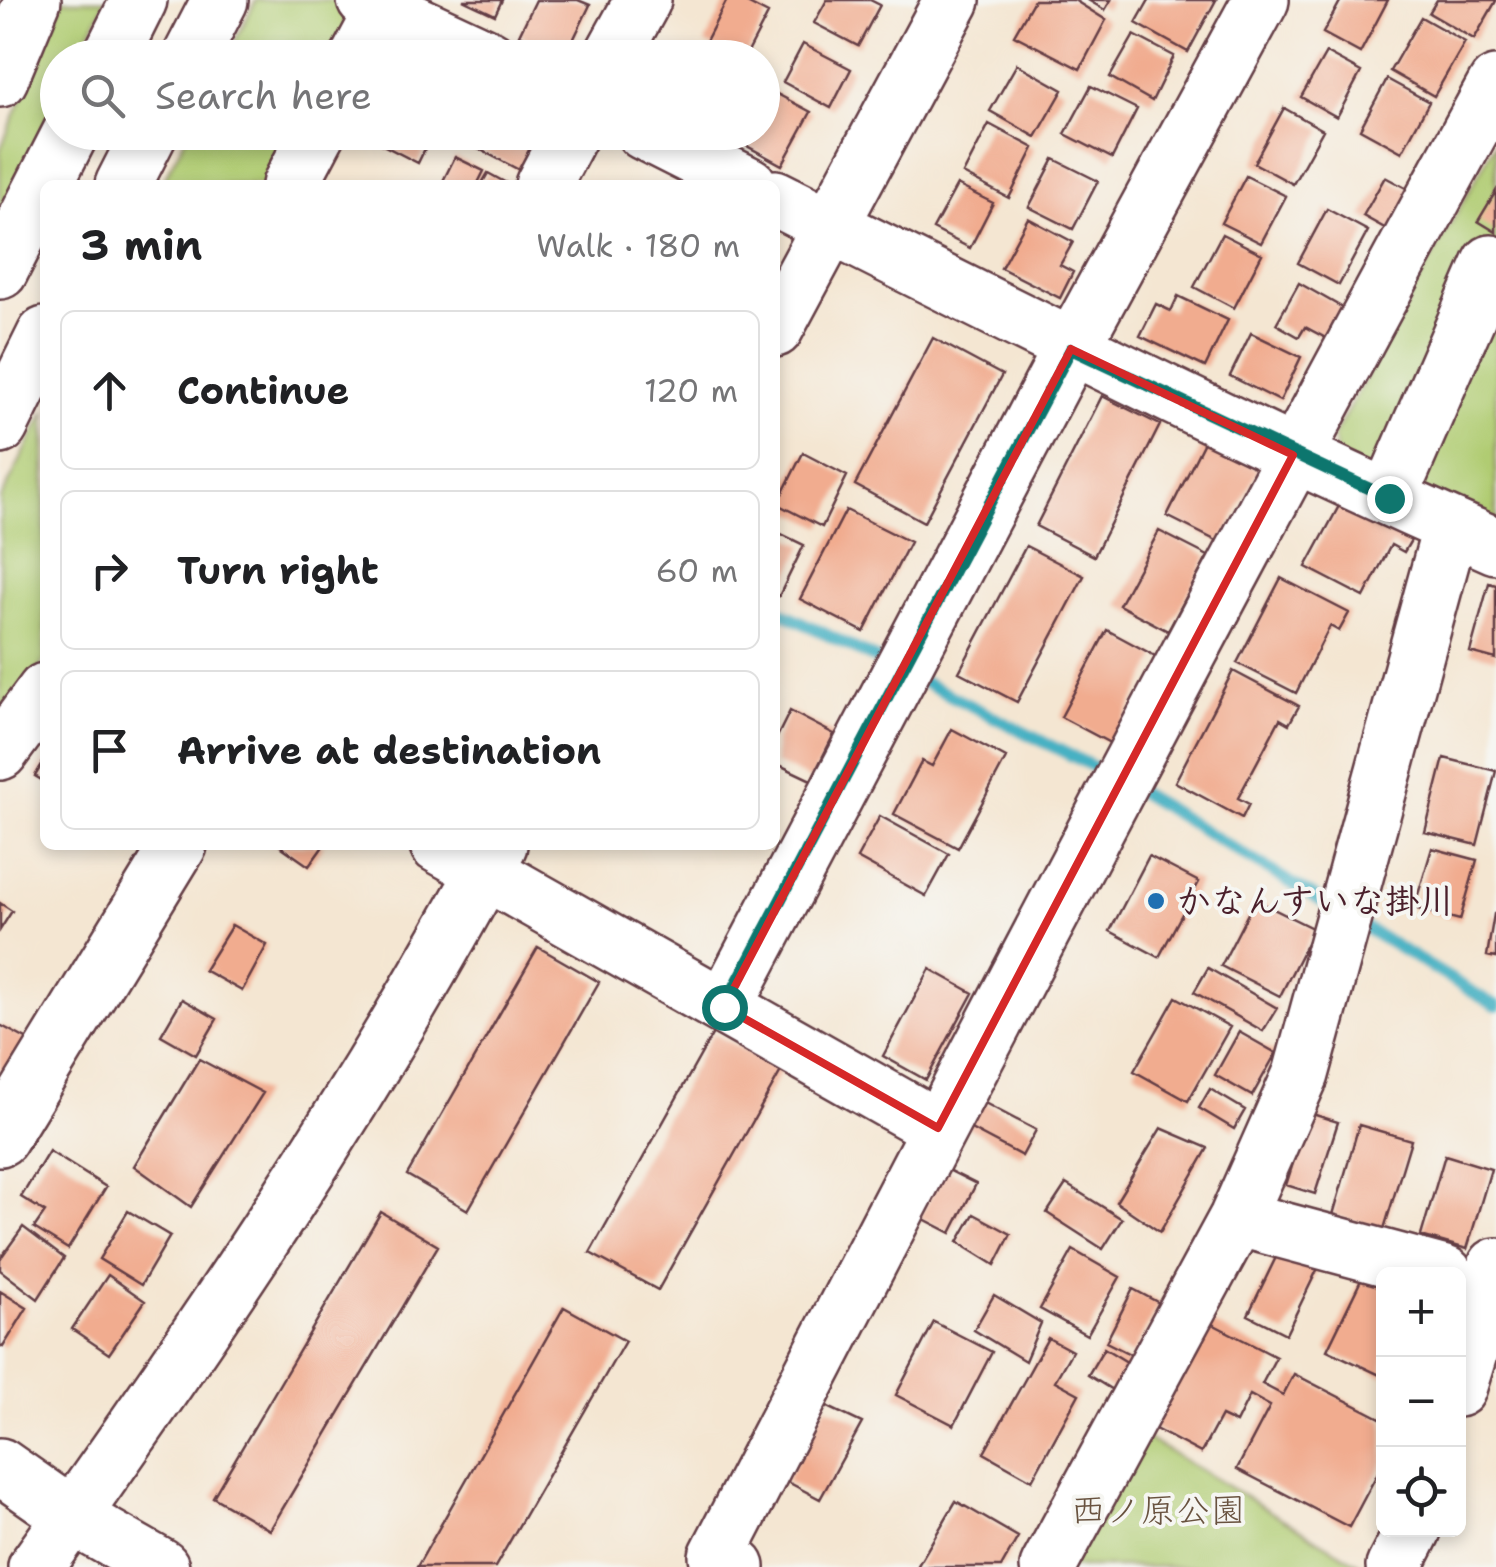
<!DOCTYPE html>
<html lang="en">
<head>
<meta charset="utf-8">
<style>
	body { margin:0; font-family:"Shantell Sans","Klee One",sans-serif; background:#f2f2f2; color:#202124 }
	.controls { position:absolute; right:30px; bottom:30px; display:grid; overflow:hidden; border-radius:15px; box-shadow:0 5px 15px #0003 }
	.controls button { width:90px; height:90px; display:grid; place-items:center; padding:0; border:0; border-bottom:2px solid #e0e0e0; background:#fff; color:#202124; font:50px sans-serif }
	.stop { position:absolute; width:30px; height:30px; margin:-22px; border:8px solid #0f766e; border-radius:50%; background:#fff }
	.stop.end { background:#0f766e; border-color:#fff; box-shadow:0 2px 10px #0008 }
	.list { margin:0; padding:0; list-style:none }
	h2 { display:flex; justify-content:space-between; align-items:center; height:130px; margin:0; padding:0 40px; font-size:42px }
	h2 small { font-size:32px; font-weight:400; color:#757577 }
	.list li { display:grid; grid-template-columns:65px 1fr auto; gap:30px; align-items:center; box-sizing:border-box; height:160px; margin:0 20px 20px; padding:0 20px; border:2px solid #e0e0e0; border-radius:15px }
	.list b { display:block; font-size:38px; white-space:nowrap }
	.list em { font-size:32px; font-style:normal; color:#757577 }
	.icon { flex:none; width:55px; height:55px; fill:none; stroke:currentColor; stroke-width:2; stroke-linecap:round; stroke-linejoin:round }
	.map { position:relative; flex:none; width:1496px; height:1567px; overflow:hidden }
	.search { position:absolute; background:#fff; box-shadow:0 5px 15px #0003; left:40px; top:40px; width:740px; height:110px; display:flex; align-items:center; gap:25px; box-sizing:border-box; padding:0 35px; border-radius:55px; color:#757577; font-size:38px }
	.panel { position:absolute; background:#fff; box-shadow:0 5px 15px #0003; left:40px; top:180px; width:740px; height:670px; border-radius:15px }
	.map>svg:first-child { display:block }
	.green { fill:#b0cc72; stroke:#7d764e; stroke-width:2.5 }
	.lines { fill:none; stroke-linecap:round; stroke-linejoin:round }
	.stream { stroke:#46b1c3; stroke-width:12 }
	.building { fill:#f1ac8f }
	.minor-casing { stroke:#643d44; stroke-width:60 }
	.highway-casing { stroke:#643d44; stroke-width:60 }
	.minor { stroke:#fff; stroke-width:55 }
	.highway { stroke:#fff; stroke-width:55 }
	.route { stroke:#0f766e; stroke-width:12 }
	.marked { fill:none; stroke:#d62828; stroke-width:8; stroke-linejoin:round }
	.poi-dot { fill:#1f6fb2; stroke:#f6f6f2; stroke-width:4 }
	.labels { text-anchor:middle; stroke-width:8; stroke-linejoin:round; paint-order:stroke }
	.poi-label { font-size:35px; font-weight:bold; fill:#4a1f2b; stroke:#f6f6f2; text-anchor:start }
	.park-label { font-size:35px; fill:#695340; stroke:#f6f6f2 }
</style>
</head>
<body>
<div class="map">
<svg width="1496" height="1567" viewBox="0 0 1496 1567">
	<rect width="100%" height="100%" fill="#f6f6f2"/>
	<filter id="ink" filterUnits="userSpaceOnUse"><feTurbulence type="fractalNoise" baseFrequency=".01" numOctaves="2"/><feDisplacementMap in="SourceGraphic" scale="20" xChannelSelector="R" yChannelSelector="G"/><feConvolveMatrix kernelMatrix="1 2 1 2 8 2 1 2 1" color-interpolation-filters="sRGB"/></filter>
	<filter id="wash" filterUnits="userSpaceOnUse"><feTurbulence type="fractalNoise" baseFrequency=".0048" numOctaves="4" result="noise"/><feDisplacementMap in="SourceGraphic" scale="40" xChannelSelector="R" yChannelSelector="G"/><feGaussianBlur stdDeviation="2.25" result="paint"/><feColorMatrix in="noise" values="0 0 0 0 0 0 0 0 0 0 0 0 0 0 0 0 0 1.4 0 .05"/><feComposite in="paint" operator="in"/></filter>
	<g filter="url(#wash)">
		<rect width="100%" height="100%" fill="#f4e6d2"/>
		<path class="green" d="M63,0H106L78,57L58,58L57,99L0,217V150Z
			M256,0H372L339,57L226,58Z
			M188,133H301L274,185H161Z
			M1496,142V527L1339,462L1333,437Z
			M45,412V660L0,723V500Z
			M1136,1432L1364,1567H1066Z"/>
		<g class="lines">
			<path class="stream" d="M775,609L888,665
				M911,676L1112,776
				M1134,789L1331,907
				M1357,923L1496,1006"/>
		</g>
		<g id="blocks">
			<path class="building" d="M463,0H502L495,15Z
				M536,0H578L590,5L565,57L519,35Z
				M727,0H741L768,14L745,58H735L705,43Z
				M827,0H870L880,5L858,46L814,23Z
				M1034,0H1074L1106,20L1080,69L1014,35Z
				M1088,0H1111L1105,10Z
				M1149,0H1216L1188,52L1136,23Z
				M1341,0H1388L1360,53L1323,33Z
				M1437,0H1496V1L1474,39L1429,13Z
				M1421,17L1465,42L1434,96L1390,71Z
				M1134,35L1174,56L1152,101L1110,77Z
				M803,44L851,69L831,108L783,82Z
				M684,49L700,58H679Z
				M1326,53L1361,72L1337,117L1301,97Z
				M1017,64L1063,90L1036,137L990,111Z
				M1387,79L1429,102L1402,152L1360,129Z
				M762,86L811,112L782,165L734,139L737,132H762Z
				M1091,86L1137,109L1112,158L1065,134Z
				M1284,108L1323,130L1293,184L1254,163Z
				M989,124L1034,148L1009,198L963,174Z
				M385,132H433L418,163L379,143Z
				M482,132H546L525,173L475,147Z
				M455,157L484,171L477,185H441Z
				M1054,159L1098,181L1073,229L1029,207Z
				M488,173L510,185H481Z
				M1246,176L1286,196L1261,243L1221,223Z
				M1385,177L1415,193L1392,232L1363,216Z
				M957,185L993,203L970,248L933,229Z
				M1496,191V232L1478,221Z
				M1327,209L1368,231L1339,285L1298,263Z
				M1028,218L1073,242L1060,265L1073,272L1060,298L1001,268Z
				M1222,234L1262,254L1234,308L1194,287Z
				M1299,283L1343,308L1326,338L1305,327L1299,337L1276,324Z
				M1178,296L1228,320L1205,367L1140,336L1156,304L1171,311Z
				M1251,333L1301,357L1280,401L1230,376Z
				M933,338L1002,375L924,522L855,485Z
				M1102,396L1160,425L1094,556L1036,526Z
				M1204,442L1258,469L1221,543L1167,516Z
				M803,453L847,476L822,527L777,504Z
				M1346,493L1417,530L1404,552L1391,545L1364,597L1306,567Z
				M846,510L910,542L864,632L800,599Z
				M775,531L804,545L779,596L775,594Z
				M1159,531L1208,556L1168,631L1119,605Z
				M1026,546L1084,576L1017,702L959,672Z
				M1281,578L1349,613L1339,631L1330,626L1296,693L1237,663Z
				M1489,583L1496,585V659L1470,652Z
				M1107,630L1157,657L1112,744L1061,717Z
				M1233,671L1299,706L1289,724L1280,719L1238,798L1249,804L1242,818L1175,782Z
				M790,711L834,734L811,780L775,763V741Z
				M952,729L1006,758L958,848L894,814L922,761L932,766Z
				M1444,758L1496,771L1477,845L1425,832Z
				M45,759V782L35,776Z
				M880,816L949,854L926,896L857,858Z
				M279,845H324L309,866Z
				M1432,848L1477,860L1460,920L1414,908Z
				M1149,856L1199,882L1159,957L1110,931Z
				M1255,900L1314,929L1280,996L1221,966Z
				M0,903L12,911L0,930Z
				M1494,914H1496V958L1487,956Z
				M232,925L267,945L242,991L204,970Z
				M538,947L599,982L468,1210L407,1175Z
				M1208,968L1277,1008L1263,1031L1194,992Z
				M930,969L973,993L926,1080L883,1056Z
				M1176,997L1230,1027L1188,1101L1134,1071Z
				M182,999L217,1019L196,1055L161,1035Z
				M0,1025L28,1040L0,1092Z
				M1239,1032L1276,1053L1252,1096L1215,1075Z
				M713,1033L781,1071L658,1290L590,1253Z
				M199,1059L263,1093L191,1207L134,1166Z
				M1210,1089L1245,1110L1234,1129L1199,1108Z
				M981,1101L1036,1130L1022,1156L967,1127Z
				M1309,1113L1338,1122L1315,1194L1286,1185Z
				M1359,1125L1411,1140L1384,1229L1333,1215Z
				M1161,1128L1208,1148L1160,1232L1116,1202Z
				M49,1151L106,1187L68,1249L34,1228L45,1212L21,1197Z
				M1445,1155L1491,1169L1467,1249L1421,1236Z
				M946,1169L976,1184L951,1233L920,1217Z
				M1066,1184L1122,1219L1103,1249L1047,1213Z
				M128,1211L170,1236L141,1285L99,1259Z
				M381,1212L438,1246L270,1530L213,1497Z
				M974,1214L1011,1234L995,1265L958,1242Z
				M23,1227L64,1258L38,1299L0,1270V1259Z
				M1073,1250L1120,1277L1087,1335L1040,1309Z
				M1279,1251L1317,1270L1286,1334L1248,1315Z
				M1364,1274L1384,1283V1377L1327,1350Z
				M108,1275L145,1301L109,1354L72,1329Z
				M1133,1289L1159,1303L1132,1355L1106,1342Z
				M0,1291L27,1308L3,1347L0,1345Z
				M994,1295L1041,1323L1025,1361L974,1330Z
				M564,1307L625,1341L495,1567H417Z
				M1197,1316L1276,1357L1262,1384L1283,1395L1294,1374L1384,1420V1461L1349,1527L1237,1469L1270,1406L1250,1395L1236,1423L1221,1416L1201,1453L1142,1422Z
				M934,1322L992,1352L954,1425L896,1395Z
				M1048,1338L1072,1351L1055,1381L1079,1394L1032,1480L984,1453Z
				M1104,1348L1130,1364L1114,1391L1088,1375Z
				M826,1406L862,1423L820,1499L786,1481Z
				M956,1501L1018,1537L1001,1567H917Z"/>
		</g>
	</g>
	<g filter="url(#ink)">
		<use href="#blocks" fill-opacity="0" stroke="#643d44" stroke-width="2.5"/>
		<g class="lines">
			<g class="minor-casing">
				<path id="minor" d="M365,0L489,58
					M358,58L389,0
					M611,58L643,0
					M644,132L749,185
					M290,185L318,132
					M543,185L571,132
					M775,198C1014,318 1251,439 1496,546
					M775,329L952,0
					M1389,498L1491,263
					M0,752L45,691
					M438,845L938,1128
					M724,1007L1071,349L1261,0
					M0,1138L179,845
					M1237,1218L1445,1274
					M1458,1389L1496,1266
					M0,1466L73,1517L161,1567
					M36,1567C203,1333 363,1099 499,845
					M737,1567L717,1556C972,1062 1229,571 1496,84
					M1048,1567L1237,1218L1301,1074L1451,526
					M1394,1567L1413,1530"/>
			</g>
			<g class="highway-casing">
				<path id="highway" d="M110,58L139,0
					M190,58L220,0
					M0,79L33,0
					M123,185L150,132
					M0,271L71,132
					M0,426L45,335"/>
			</g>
			<use href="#minor" class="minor"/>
			<use href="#highway" class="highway"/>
		</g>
	</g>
	<g class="lines" filter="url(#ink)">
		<path class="route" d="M724,1007L1071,349L1389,498"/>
	</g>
	<path class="marked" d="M1071,349L1293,455L938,1128L724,1007Z"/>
	<circle class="poi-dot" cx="1156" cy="901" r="10"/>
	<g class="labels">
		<g class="poi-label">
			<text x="1176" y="913">かなんすいな掛川</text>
		</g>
		<g class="park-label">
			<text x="1158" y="1522">西ノ原公園</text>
		</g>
	</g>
</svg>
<div class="controls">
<button>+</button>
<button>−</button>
<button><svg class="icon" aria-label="locate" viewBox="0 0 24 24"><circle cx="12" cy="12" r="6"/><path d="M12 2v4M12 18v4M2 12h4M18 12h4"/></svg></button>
</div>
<div class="stop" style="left:724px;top:1007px"></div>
<div class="stop end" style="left:1389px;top:498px"></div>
<div class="search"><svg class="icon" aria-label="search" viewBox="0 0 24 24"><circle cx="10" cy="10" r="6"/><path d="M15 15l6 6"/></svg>Search here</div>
<section class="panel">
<h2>3 min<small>Walk · 180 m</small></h2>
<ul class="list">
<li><svg class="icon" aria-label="ahead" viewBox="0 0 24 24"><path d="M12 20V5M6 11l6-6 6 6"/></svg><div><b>Continue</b></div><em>120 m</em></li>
<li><svg class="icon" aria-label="right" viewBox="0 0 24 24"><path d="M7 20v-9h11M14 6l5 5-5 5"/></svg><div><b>Turn right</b></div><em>60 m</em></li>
<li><svg class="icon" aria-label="arrive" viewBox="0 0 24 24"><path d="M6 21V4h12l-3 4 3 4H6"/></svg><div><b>Arrive at destination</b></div></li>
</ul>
</section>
</div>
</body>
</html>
